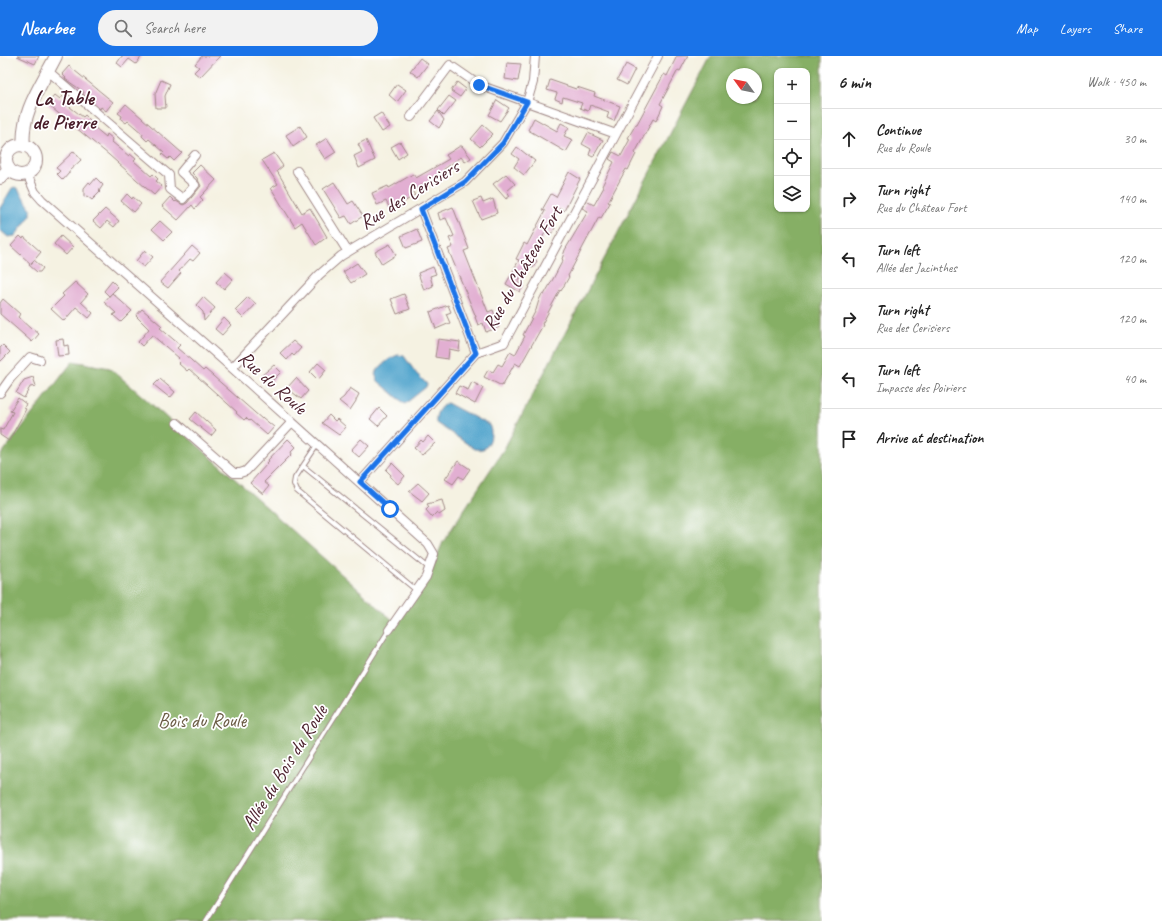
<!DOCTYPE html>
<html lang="en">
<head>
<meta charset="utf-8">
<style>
	body { margin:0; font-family:Caveat,sans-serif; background:#f2f2f2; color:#222 }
	.controls { position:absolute; right:12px; top:12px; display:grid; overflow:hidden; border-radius:8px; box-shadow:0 1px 3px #0004 }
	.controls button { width:36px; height:36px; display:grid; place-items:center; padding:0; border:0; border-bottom:1px solid #e0e0e0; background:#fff; color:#222; font:20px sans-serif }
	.compass { position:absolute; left:726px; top:12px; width:36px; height:36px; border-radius:50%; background:#fff; box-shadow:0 1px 3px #0004; rotate:303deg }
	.stop { position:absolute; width:12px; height:12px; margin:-9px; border:3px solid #1a73e8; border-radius:50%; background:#fff }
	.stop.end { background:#1a73e8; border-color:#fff; box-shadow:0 1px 4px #0008 }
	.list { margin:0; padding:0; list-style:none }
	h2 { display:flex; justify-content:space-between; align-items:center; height:52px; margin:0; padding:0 16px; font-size:17px }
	h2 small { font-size:13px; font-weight:400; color:#767676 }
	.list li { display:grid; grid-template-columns:26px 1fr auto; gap:12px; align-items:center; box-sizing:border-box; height:60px; padding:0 16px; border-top:1px solid #e0e0e0 }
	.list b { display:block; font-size:15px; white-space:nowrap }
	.list p { margin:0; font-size:13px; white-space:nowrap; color:#767676 }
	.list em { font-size:13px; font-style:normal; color:#767676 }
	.icon { flex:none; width:22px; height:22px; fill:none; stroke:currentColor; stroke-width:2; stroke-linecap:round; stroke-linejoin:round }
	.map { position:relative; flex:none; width:822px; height:865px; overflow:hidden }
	header { display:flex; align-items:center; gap:24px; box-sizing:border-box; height:56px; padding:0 20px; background:#1a73e8; color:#fff }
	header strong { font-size:19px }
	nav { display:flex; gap:22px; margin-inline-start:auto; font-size:14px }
	.search { width:280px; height:36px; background:#f2f2f2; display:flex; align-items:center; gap:10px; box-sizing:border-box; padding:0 14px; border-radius:22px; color:#767676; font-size:15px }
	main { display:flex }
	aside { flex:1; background:#fff }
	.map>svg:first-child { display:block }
	.forest { fill:#86af65; stroke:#686748; fill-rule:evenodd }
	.water { fill:#51a4cc; stroke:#4e627c }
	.building { fill:#e2afd2 }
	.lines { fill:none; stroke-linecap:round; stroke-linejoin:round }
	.lane-casing { stroke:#a08886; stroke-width:6 }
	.street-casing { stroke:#a08886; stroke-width:10 }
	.secondary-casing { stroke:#a08886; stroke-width:14 }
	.lane { stroke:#fff; stroke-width:4 }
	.street { stroke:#fff; stroke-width:8 }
	.secondary { stroke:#fff; stroke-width:12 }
	.route { stroke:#1a73e8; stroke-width:5 }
	.labels { text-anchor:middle; stroke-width:3.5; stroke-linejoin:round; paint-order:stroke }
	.street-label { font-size:20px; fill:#4a1f2b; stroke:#fff }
	.park-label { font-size:20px; fill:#6b5b44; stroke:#fff }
	.neighbourhood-label { font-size:21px; font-weight:bold; fill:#4a1f2b; stroke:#fff }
</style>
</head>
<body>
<header>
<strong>Nearbee</strong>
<div class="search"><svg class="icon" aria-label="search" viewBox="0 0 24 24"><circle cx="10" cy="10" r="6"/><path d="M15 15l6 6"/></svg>Search here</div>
<nav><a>Map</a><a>Layers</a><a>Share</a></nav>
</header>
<main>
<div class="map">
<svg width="822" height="865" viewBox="0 0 822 865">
	<rect width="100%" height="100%" fill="#fff"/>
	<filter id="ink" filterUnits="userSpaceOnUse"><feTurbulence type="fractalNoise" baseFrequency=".025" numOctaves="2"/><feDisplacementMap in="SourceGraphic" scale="8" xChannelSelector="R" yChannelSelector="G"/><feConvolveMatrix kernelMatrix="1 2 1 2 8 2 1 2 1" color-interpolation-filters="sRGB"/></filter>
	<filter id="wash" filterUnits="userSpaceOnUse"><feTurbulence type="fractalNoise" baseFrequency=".012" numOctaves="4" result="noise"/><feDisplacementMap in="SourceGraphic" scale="16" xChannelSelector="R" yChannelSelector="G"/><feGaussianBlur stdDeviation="0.9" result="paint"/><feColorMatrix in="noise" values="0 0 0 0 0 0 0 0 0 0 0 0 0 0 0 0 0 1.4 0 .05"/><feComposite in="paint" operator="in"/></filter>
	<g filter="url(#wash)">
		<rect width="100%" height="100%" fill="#f5f2e2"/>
		<path class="forest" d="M711,0H822V865H0V400L73,305L110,312L148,345L396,567L426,526L443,486L504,393ZM777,15H807V153H777ZM732,18H756V42H732Z"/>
		<path class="water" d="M15,131L18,133L31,153V159L15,180L8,181L0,174V152L12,132Z
			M398,299L404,300L416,317L427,328L426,331L405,348L378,325L375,318C380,310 389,302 398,299Z
			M447,347L489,369C493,376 491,387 485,392C482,394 478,393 475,393L436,367C435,358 439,351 447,347Z"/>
		<g id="blocks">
			<path class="building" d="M17,0H39L35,8Z
				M122,0H142L136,8L129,3L122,11L117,7Z
				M202,0H220L200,21L194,16L199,11L195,8Z
				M677,0H688L680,15L678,14L660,48L663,50L656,65L653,63L635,97L636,98L628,114L626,113L608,146L610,147L601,162L599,161L583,191L568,220L569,221L561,235L560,234L542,268L543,269L520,310L515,307L502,330L484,321L488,314L493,316L498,308L502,310L510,296L515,299L525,280L523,279L536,254L539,244L542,238L544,239L553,223L563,204L562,203L565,194L588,155L582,152L586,145L594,149L604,131L602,130L614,106L609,103L613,96L621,100L630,83L628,82L636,68H637L664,18L667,20Z
				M420,2L428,8L418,21L410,15Z
				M507,7L521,8L518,25L505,23Z
				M626,8L635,13L627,29L617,24Z
				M69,10L113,46L106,55L101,51L100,53L83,38L84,36L65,23L66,22L62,18Z
				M161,24L170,28L165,40L166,52H156L155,38Z
				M550,24L576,33L577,31L595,37L594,40L620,50L614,65L607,62L609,56L590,49L588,55L580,52L582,47L563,41L562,46L555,43L557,37L547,34Z
				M457,26L466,33L460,41L451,35Z
				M397,28L406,34L397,46L389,39Z
				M55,39L60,43L62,40L68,46L66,48L83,61L85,59L91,65L89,67L106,81L107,78L113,83L112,86L129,100L130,98L136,103L134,105L151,120L153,118L158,123L156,125L162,130L154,139L109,99L47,48Z
				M449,40L456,45L444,60L438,54Z
				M497,44L509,52L500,65L489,59Z
				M126,48L182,97L174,105L170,101L168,103L162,98L164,96L149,83L147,85L142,80L143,78L128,65L126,67L121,63L122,60L118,57Z
				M438,55L444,64L439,72L430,65Z
				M381,57L390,71L382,76L373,62Z
				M534,62L557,75L561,67L569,71L564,80L573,84L566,96L528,74Z
				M483,69L493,78L480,91L471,83Z
				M300,70L307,81L293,91L286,79Z
				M588,77L603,84L593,101L589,99L591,93L582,88Z
				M327,82L336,96L325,103L316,89Z
				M366,84L375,104L359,112L354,100L362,96L358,88Z
				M400,86L407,97L398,103L391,91Z
				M460,90H462L471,102L465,106L461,101L443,114L447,119L438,124V125L432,129L429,125L412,135L415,139L396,151L390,153L386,145L377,149L372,137L388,130L389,132L413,118L416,122L449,103L446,99Z
				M517,91L535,105L524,119L514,111L519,103L512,98Z
				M74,95L81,104L69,115V117L63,124L57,118L60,115L56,112Z
				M274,97L283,110L277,115L302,157L310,152L327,181L316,189L302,166L295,171L271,132L278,128L262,104Z
				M200,109L216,124L203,138L200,141L203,144L195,153L192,149L178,164L162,150L170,141L175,146L176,145L183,149L187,147L201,130L197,122L192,117Z
				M569,116L580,123L564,155L560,152L550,169L555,172L551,178L546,175L536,193L537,194L532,202L537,205L533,212L527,209L518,226L523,230L520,236L506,228L519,204L516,203L524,187L527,189L545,155L542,154L551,138L556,141Z
				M506,118L515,128L507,135L510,140L506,143L493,128Z
				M96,122L103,129L99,135L100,136L92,144L87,140L84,141V132L89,126L91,128Z
				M334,126L348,148L353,145L363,160L351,168L346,160L341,162L323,133Z
				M127,138L132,143L133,141L141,148L134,156L121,145Z
				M481,142L483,147L493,143L497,157L481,163L473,145Z
				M453,151L469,193L464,195L488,256L493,254L499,271L486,276L483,267L478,269L475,261H476L448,193L453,191L449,182L454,180L446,162L440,164L438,157Z
				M105,153L119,165L114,171L107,165L101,172L93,165Z
				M160,165L172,176L164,184L152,173Z
				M417,173L422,186L406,192L401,180Z
				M20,180L23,183L24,181L41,196L31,208L11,190Z
				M61,180L73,191L66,199L54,188Z
				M390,188L396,199L382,208L375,196Z
				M192,190L200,197L193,205L190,203L179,215L181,217L168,232L160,226Z
				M145,194L153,201L144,211L136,205Z
				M34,204L43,212L40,216H37L29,209Z
				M357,207L365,218L351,227L343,216Z
				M433,211L436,218L430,220L433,230L424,234L418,217Z
				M225,216L233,223L224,233L216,226Z
				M112,225L118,231L109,240L104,235Z
				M75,226L88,238L81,246L93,257L89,262L76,251L64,265L51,253L64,240L62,238Z
				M112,237L132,255L121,266L113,259L116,257L104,246Z
				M404,238L410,253L397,258L391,243Z
				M203,241L215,252L204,265L203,256L196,249Z
				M248,241L256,248L243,262L235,254Z
				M3,243L20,258L18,261L31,273L32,272L39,278L32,286L0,258V247Z
				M448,249L451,256L446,258L450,267L436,273L430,256Z
				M142,253L162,270L160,272L180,289L177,292L191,304L203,315L205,313L262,363L263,362L274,371L267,379L250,364L249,365L246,362L244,364L236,357L237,356L189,313L187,315L179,308L180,307L177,304L179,302L152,279L142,290L138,286L149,273L136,260Z
				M224,262L231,269L222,279L215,273Z
				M63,283L64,290L68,289L69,299L58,300L56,284Z
				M438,283L460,286L459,295L449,293L448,303L435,301Z
				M293,285L301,292L294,300L292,298L287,304L280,297Z
				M3,289L10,296L0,306V292Z
				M318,307L326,314L318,324L310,316Z
				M274,309L281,316L269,328L261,320Z
				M33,321L36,330L30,331L24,342L16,337L24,324Z
				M296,322L308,335L301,343L287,332Z
				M160,323L175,336L170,342L154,329Z
				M472,326L483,332L475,348L455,337L459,330L468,334Z
				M350,332L359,338L356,344V345L350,354L339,345L344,341Z
				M18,342L26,348L24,352L26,353L9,385L0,379V373L3,374L13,356L10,355Z
				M379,352L387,360L378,370L370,363Z
				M196,356L216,374L211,380L190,363Z
				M329,359L335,365L337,363L346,371L339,379L322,367Z
				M428,380L435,387L422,399L414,392L421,384L423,386Z
				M288,383L296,391L291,396L292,398L264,426L269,430L263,438L250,427L267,408H266L269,405L268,404Z
				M361,383L369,390L359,401L351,394Z
				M458,405L470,413L463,423L459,420L453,428L445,423Z
				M392,407L405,420L398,428L390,421L391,419L386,414Z
				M418,427L429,437L422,445L409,435Z
				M442,444L445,455L439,459L437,456L432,461L426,454L429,451L427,448Z"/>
		</g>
	</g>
	<g filter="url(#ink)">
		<use href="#blocks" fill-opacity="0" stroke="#a08886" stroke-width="1"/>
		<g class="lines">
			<g class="lane-casing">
				<path id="lane" d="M317,389L295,422L294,428L297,435L416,534
					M303,410L429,512
					M206,865L389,574"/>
			</g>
			<g class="street-casing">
				<path id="street" d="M48,15L169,119L170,133L183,143L195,129L181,116L195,99
					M411,61L450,9L479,29L616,78
					M297,115L348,196
					M27,118L35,136L42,144L232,312L428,488L434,498L426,521L389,574
					M421,153L476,297
					M232,312L319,219L341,200L465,126L503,87L527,46L533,26L535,0
					M0,337L10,323L30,301L40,304
					M177,367L234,417H240L246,415L292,366
					M360,426L476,297L504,287L658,0"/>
			</g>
			<g class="secondary-casing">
				<path id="secondary" d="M6 104a15 15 0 1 1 30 0a15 15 0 1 1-30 0Z
					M24,90C20,57 42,28 56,0
					M0,122L9,113"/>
			</g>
			<use href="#lane" class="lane"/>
			<use href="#street" class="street"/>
			<use href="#secondary" class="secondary"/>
		</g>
	</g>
	<g class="lines" filter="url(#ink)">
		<path class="route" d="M390,453L360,426L476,297L421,153L465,126L503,87L527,46L479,29"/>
	</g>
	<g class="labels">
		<g class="street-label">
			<text transform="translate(409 138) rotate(-32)" y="7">Rue des Cerisiers</text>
			<text transform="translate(522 212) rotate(-60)" y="7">Rue du Château Fort</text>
			<text transform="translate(273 326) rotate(42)" y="7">Rue du Roule</text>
			<text transform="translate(284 711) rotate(-58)" y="7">Allée du Bois du Roule</text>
		</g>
		<g class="park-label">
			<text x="202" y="671">Bois du Roule</text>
		</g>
		<g class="neighbourhood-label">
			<text x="64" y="49">La Table<tspan x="64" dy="24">de Pierre</tspan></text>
		</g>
	</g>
</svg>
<div class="controls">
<button>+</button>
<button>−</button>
<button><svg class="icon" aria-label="locate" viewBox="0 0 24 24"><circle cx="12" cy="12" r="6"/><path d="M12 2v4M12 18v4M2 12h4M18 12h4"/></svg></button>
<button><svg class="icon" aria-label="layers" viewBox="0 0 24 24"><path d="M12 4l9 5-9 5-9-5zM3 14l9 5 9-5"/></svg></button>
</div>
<svg class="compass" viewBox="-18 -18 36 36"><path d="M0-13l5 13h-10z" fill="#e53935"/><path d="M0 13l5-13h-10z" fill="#767676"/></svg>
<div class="stop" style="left:390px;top:453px"></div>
<div class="stop end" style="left:479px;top:29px"></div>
</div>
<aside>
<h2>6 min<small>Walk · 450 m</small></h2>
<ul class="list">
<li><svg class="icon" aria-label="ahead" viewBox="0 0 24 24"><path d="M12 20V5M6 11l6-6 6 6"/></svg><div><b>Continue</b><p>Rue du Roule</p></div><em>30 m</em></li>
<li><svg class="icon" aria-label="right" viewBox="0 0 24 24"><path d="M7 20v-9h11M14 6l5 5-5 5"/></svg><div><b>Turn right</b><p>Rue du Château Fort</p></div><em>140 m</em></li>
<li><svg class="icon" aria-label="left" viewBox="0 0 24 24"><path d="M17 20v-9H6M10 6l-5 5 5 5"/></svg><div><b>Turn left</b><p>Allée des Jacinthes</p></div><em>120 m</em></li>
<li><svg class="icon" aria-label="right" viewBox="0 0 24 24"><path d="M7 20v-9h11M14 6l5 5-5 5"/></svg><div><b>Turn right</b><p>Rue des Cerisiers</p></div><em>120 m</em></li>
<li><svg class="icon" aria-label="left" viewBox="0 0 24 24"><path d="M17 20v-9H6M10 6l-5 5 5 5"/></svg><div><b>Turn left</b><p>Impasse des Poiriers</p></div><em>40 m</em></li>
<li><svg class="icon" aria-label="arrive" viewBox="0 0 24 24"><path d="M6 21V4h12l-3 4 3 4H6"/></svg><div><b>Arrive at destination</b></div></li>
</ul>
</aside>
</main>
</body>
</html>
